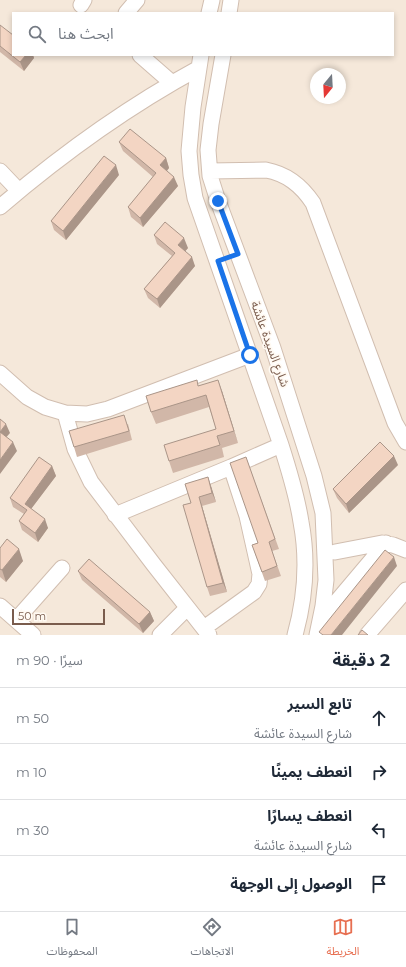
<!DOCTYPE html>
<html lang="ar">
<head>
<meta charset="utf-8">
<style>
	body { margin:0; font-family:Montserrat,"Noto Sans Arabic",sans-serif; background:#f6f6f7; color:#1f2937; direction:rtl }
	.compass { position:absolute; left:310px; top:68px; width:36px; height:36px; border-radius:50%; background:#fff; box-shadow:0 2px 6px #0003; rotate:198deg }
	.scale { position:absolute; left:12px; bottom:10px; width:93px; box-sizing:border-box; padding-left:4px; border:2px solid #7a5c4d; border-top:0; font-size:11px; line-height:14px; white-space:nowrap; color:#7a5c4d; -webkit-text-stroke:3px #fffaf3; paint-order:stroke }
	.stop { position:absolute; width:12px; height:12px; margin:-9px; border:3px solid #1a73e8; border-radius:50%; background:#fff }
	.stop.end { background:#1a73e8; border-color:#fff; box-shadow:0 1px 4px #0008 }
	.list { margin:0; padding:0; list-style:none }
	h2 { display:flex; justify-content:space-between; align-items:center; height:52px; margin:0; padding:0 16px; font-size:17px }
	h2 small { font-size:13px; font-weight:400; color:#747a83 }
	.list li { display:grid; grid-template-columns:26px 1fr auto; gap:12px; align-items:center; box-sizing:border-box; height:56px; padding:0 16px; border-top:1px solid #e0e1e3 }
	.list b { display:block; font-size:15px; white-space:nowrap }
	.list p { margin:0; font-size:13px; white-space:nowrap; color:#747a83 }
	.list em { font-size:13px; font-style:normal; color:#747a83 }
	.icon { flex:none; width:22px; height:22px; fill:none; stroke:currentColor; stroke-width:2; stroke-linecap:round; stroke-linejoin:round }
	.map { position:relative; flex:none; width:406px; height:635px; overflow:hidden; direction:ltr }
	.search { position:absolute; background:#fff; box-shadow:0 2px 6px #0003; left:12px; right:12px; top:12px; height:44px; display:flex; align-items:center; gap:10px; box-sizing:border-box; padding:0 14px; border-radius:0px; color:#747a83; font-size:15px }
	.sheet { height:276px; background:#fff }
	nav { display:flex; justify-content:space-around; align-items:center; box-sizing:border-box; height:56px; border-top:1px solid #e0e1e3; background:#fff; font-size:11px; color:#747a83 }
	nav a { display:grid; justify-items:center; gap:2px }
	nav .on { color:#e76f51 }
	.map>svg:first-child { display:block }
	.residential { fill:#f5e8da; fill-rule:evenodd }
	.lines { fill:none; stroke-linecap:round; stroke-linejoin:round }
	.minor-casing { stroke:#d1beb0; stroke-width:17 }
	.minor { stroke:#fff; stroke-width:15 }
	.wall { fill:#d1b7a8 }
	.shaded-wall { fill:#aa9588 }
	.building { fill:#f3d5c3; stroke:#aa9588 }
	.route { stroke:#1a73e8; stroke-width:5 }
	.labels { text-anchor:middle; stroke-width:3.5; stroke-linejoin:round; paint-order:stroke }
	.street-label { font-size:12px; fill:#7a5c4d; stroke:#fffaf3 }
</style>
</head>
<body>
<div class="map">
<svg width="406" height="635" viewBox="0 0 406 635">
	<rect width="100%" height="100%" fill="#fdf6ec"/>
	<path class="residential" d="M0,0H406V635H0ZM13,13H393V55H13ZM316,74H340V98H316Z"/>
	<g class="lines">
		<g class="minor-casing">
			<path id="minor" d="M81,5L84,0
				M126,13L137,0
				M209,13L212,0
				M229,13L231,0
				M140,55L172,83
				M201,55L193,107L189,151L191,175L195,198L281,445C289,470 297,496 301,522C308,559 305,599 295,635
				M223,55L211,124L208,150L210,176L218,201L273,348L314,476L323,513L326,580L323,606L317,635
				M0,171L19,191
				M210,171L266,170C287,174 301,185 313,203L395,423L406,442
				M0,207C62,154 127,107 199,68
				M0,373L27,397L45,407L65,413L87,414L108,409L250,355
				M65,413L75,449L91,482L154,565L209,635
				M115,515L231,467L281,445
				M335,552L382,543L393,545L406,550
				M0,606L33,635
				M16,620L62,568
				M321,620L386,543
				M204,628L254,592L259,584L260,574L247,516L231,467
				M160,635L187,608
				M367,635L406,590"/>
		</g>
		<use href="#minor" class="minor"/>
	</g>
	<path class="wall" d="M0,25L13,55H33L34,58L24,71L0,52Z
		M119,142L166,158L169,168L167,171L178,186L143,227L131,217L128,207L153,177L123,151Z
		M119,175L66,240L54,230L51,221Z
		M154,235L188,248L185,251L195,266L160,308L148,298L144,289L172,256L157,244Z
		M198,386L222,391L238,443L222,448L224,457L173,473L169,461L216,429L209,407L156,424L151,412Z
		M128,424L132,440L77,457L74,447Z
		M246,457L279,549L272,551L281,576L265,581L252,545L258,543Z
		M398,465L349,513L337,498L333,489Z
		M52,466L56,476L31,509L48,528L38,542L22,530L19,521L24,514L13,507L10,498Z
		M208,477L216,502L202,506L227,592L210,596L207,587L191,503Z
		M0,548L23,561L6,582L0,577Z
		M78,571L150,612L154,621L143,633L82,580Z"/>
	<path class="shaded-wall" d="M26,55H33L34,58L24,71L20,62Z
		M166,158L169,168L164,174L160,165Z
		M116,165L119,175L66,240L63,231Z
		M174,177L178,186L143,227L140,218Z
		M184,238L188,248L182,255L178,245Z
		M192,257L195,266L160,308L157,299Z
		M218,380L222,391L238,443L234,431Z
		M6,424L10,433L3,441L0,432Z
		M13,442L17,451L0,474V460Z
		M394,456L398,465L349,513L346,504Z
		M52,466L56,476L28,513L25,504Z
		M208,477L211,486L216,502L212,493Z
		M199,497L202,506L227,592L223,583Z
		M45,519L48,528L38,542L35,533Z
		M19,549L23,561L6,582L2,570Z
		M394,557L397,566L342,635H331Z
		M150,612L154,621L143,633L139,624Z"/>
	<path class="building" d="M0,25L13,35V55H26L20,62L0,46Z
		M130,129L166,158L160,165L174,177L140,218L128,207L156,173L119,142Z
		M104,156L116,165L63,231L51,221Z
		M165,222L184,238L178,245L192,257L157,299L144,289L175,253L154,235Z
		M197,380L198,386L218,380L234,431L217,436L220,445L169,461L164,445L216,429L206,395L151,412L146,396Z
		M124,415L129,431L74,447L69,431Z
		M0,419L6,424L0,432L13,442L0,460Z
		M380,442L394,456L346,504L333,489Z
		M39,457L52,466L25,504L45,519L35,533L19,521L27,510L10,498Z
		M246,457L275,539L269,542L277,566L262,572L252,545L258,543L230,463Z
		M208,477L212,493L199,497L223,583L207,587L183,505L191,503L185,484Z
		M7,539L19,549L2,570L0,569V548Z
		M385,550L394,557L331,635H323L319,632Z
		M89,559L150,612L139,624L78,571Z
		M362,630L368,635H358Z"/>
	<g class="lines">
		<path class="route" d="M218,201L238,254L218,261L250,355"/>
	</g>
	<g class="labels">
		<g class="street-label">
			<text transform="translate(270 344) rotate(70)" y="4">شارع السيدة عائشة</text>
		</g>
	</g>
</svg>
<svg class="compass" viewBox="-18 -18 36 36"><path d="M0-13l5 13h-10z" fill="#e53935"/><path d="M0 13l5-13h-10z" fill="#747a83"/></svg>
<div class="scale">50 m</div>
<div class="stop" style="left:250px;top:355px"></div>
<div class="stop end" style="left:218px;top:201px"></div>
<div class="search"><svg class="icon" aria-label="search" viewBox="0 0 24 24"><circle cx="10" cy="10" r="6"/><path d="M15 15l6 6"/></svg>ابحث هنا</div>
</div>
<section class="sheet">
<h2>2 دقيقة<small>سيرًا · 90 m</small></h2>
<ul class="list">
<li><svg class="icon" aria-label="ahead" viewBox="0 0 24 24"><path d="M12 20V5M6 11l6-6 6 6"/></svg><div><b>تابع السير</b><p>شارع السيدة عائشة</p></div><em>50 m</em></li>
<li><svg class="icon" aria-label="right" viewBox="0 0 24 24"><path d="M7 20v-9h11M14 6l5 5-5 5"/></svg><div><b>انعطف يمينًا</b></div><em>10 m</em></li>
<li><svg class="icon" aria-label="left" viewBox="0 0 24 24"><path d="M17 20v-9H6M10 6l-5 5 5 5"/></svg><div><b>انعطف يسارًا</b><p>شارع السيدة عائشة</p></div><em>30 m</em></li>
<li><svg class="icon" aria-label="arrive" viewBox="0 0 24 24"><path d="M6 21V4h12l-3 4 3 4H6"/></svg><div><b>الوصول إلى الوجهة</b></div></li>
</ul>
</section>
<nav>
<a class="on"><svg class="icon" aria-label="map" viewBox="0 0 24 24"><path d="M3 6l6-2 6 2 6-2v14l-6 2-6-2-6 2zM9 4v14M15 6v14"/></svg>الخريطة</a>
<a><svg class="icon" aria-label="directions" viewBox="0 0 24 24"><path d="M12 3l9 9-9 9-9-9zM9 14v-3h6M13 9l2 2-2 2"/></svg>الاتجاهات</a>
<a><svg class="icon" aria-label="saved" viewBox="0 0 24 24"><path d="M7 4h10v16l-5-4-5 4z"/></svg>المحفوظات</a>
</nav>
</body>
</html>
